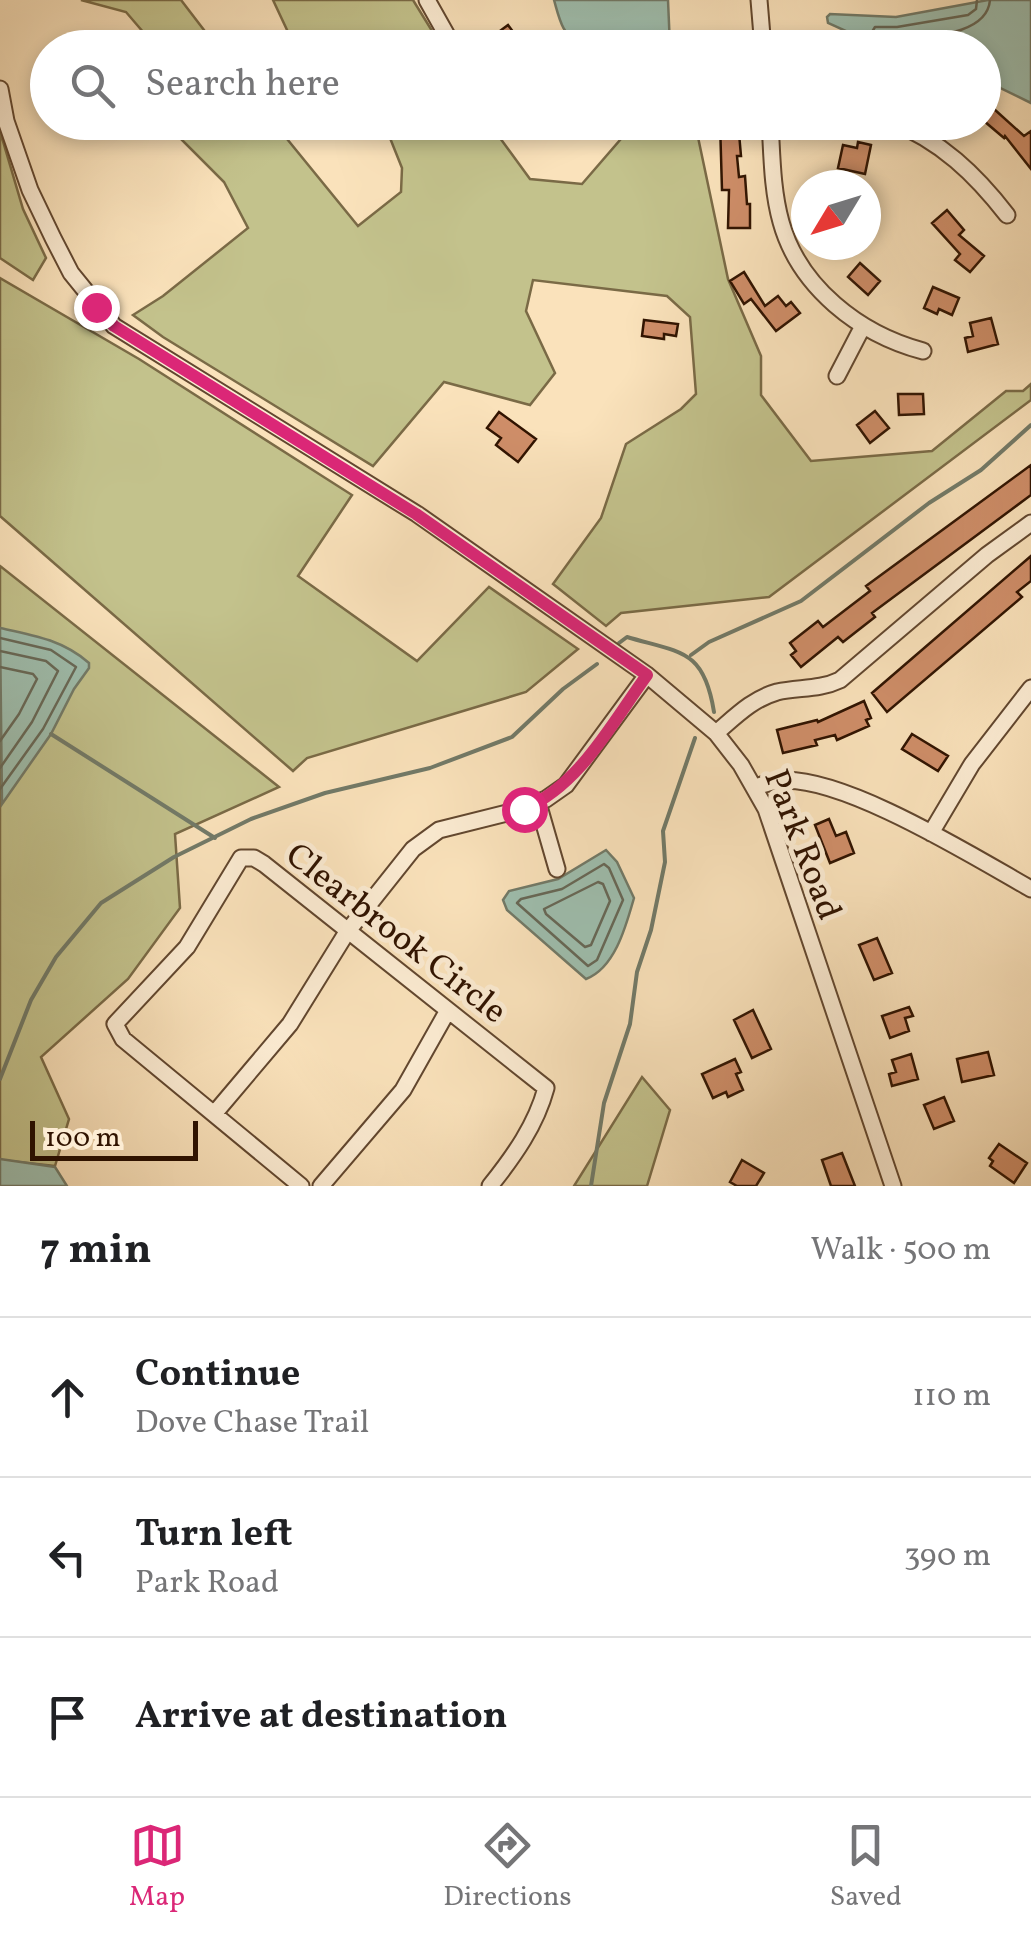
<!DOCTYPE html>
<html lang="en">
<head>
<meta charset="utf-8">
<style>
	body { margin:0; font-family:Vollkorn,serif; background:#f6f6f6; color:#202124 }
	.compass { position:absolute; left:791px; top:170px; width:90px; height:90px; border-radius:50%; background:#fff; box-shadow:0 5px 15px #0003; rotate:232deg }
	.scale { position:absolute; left:30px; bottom:25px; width:168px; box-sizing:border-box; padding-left:10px; border:5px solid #301300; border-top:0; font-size:28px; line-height:35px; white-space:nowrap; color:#301300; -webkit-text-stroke:8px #fcecd3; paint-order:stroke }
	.stop { position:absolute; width:30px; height:30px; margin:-22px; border:8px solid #db2777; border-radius:50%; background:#fff }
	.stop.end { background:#db2777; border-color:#fff; box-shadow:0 2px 10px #0008 }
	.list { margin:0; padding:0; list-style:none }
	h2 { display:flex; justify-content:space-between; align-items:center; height:130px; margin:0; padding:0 40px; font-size:42px }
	h2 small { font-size:32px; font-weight:400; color:#757577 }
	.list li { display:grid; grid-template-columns:65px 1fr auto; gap:30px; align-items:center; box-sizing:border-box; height:160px; padding:0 40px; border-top:2px solid #e0e0e0 }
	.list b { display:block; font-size:38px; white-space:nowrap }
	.list p { margin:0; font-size:32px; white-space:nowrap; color:#757577 }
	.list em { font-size:32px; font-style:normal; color:#757577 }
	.icon { flex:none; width:55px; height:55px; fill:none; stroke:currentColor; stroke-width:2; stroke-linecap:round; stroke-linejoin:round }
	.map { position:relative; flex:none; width:1031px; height:1186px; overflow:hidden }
	.search { position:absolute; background:#fff; box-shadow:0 5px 15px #0003; left:30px; right:30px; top:30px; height:110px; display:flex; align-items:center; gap:25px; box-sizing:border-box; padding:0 35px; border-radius:55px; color:#757577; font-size:38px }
	.sheet { height:610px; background:#fff }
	nav { display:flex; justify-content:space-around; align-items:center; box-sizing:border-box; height:140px; border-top:2px solid #e0e0e0; background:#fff; font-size:28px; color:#757577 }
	nav a { display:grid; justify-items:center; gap:5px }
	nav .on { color:#db2777 }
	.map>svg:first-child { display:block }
	.green { fill:#c3c28c; stroke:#7a6a46; stroke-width:2.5 }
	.water { fill:#9ebeae; stroke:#727a68; stroke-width:2.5 }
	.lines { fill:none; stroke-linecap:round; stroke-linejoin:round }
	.shore { stroke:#676857; stroke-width:2.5 }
	.stream { stroke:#727a68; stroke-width:4 }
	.building { fill:#cf8e69; stroke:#301300; stroke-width:2.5 }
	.minor-casing { stroke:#62472f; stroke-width:19 }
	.minor { stroke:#fcecd3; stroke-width:15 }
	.route { stroke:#db2777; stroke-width:12 }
	.labels { text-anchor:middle; stroke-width:10; stroke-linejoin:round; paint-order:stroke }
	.street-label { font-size:35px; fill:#301300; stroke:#fcecd3 }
</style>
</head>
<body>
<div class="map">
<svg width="1031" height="1186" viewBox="0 0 1031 1186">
	<rect width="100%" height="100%" fill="#fae2bb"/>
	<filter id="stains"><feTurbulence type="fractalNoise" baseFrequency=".002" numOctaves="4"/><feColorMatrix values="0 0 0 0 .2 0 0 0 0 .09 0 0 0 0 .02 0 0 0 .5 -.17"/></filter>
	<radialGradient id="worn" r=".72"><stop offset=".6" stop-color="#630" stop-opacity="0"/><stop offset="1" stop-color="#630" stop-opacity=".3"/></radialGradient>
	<path class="green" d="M81,0H181L217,47H156L126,12Z
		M273,0H413L442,47H295Z
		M165,123H274L358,226L401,192L402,168L384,123H489L530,179L582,184L626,133L630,123H695L728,279L761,356V395L811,461L932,451L1006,391H1023L1031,384V400L769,597L621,613L606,626L553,584L601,518L626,444L681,409L696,394L690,317L667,296L533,280L526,311L555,373L530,405L444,382L373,466L163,337L133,315L163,296L248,228L224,182Z
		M0,131L23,209L46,258L33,280L0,258Z
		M0,278L139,359L352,495L298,576L417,661L489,587L578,649L526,692L307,758L293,771L0,516Z
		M0,566L279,787L175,834L180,908L128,979L41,1057L69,1119L55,1166L0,1160Z
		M642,1077L670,1110L647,1186H574Z"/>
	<path class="water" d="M554,0H668L670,47H598L592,39L580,43C562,36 559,17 554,0Z
		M988,0H1031V103L984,80V48L881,47L828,23L827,17L830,14L896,17Z
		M0,628C33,635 63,640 89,663V668L74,689L51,734L2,804Z
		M606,850L617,862L634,898C626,926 615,968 586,979L507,910L503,900L509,891L558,879Z
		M0,1159L55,1167L67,1186H0Z"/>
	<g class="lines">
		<path class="shore" d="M878,48L872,32L875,27H897L968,15L976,9L977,0
			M891,48L895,40C924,36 987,37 990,0
			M0,638L51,650L76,667L43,729L0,789
			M0,651L46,661L58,671L32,722L0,768
			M0,667L33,674L37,679L19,714L0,741
			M604,864L609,868L623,900L597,960L588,966L517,903L521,899L562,889Z
			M598,882L603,884L610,901L591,945L585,947L546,914L544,909Z"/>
		<path class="stream" d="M619,643L627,637C681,653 704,649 714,712
			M691,655L709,642L801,601L929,503L981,470L1031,425
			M51,734L215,838
			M0,1079L31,1000L56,957L101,903L174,857L251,819L325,793L430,768L512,737L563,689L597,664
			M591,1186L604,1103L630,1024L637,972L651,930L665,862L663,831L695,738"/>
	</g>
	<path class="building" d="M508,25L525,48H489L485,42Z
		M994,109L1024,136L1031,131V169L1005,136L1004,138L984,121Z
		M720,122H738L741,156H737L739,177L745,176L747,204H750V228H728L729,190H722Z
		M858,142L871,145L865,174L838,168L843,145L857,148Z
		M947,210L964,230L959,235L984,256L970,272L955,260L960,254L932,223Z
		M860,263L880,281L868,295L848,277Z
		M744,272L765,306L778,296L786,306L791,302L800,313L776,331L751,299L744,304L730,281Z
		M933,287L959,298L952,315L939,309L937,314L924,308Z
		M991,318L998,344L968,352L965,338L973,336L970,323Z
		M644,320L678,324L676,336L664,334V339L642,336Z
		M898,394H923L924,414L899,415Z
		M875,411L889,428L870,443L857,425Z
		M499,412L536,439L518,462L496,445L501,438L487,428Z
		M1031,465V495L872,613L875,617L843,642L838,637L801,667L791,655L796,651L790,643L818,621L823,627L870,591L866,586Z
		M1031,556V581L1017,592L1022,597L887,712L872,693Z
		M864,701L871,718L866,720L869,726L837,740L835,735L815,740L817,745L783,753L777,730L817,720L818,722Z
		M912,734L948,756L938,771L902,749Z
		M829,819L836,836L846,832L854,853L830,863L815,825Z
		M877,938L892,973L874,980L859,945Z
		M909,1007L913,1016L905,1018L909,1031L890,1038L882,1016Z
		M753,1010L771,1049L752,1058L734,1020Z
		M988,1052L994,1075L962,1082L957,1059Z
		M911,1054L918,1079L892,1086L889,1074L896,1072L892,1060Z
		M735,1059L741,1072L736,1074L743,1090L728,1097L726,1092L713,1098L702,1074Z
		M944,1097L954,1121L934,1129L924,1105Z
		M999,1144L1027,1163L1014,1183L990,1166L993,1161L989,1158Z
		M842,1153L855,1186H831L822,1160Z
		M742,1160L764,1173L756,1186H737L730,1182Z"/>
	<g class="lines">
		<g class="minor-casing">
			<path id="minor" d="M427,0L454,48
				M759,0L763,48
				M0,89L6,121L30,190L53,238L71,273L114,326L417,514L647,675L716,733L741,765L766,809L893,1186
				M770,122C772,155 772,190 781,222C799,287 859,334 923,351
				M892,122C940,140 976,175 1007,215
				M837,376L863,326
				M716,733C735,717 752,699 777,692C799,687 819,690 840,680L987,555L1031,523
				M755,787C762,785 770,782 777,781C838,772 976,858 1031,889
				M538,803L557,869
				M931,833L972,764L1031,688
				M214,1114L290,1024L347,932L413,849L439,830L523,809L546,799L566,785L647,675
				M301,1186L123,1039L115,1024L187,947L241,858H254L264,864L546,1088C536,1125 514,1156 490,1186
				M321,1186L403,1090L447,1012"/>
		</g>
		<use href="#minor" class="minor"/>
	</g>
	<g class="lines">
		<path class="route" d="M96,307L114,326L416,514L647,675C612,723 580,785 524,809"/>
	</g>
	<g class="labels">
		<g class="street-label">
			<text transform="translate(804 844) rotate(69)" y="12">Park Road</text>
			<text transform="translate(397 932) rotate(38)" y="12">Clearbrook Circle</text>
		</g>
	</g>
	<rect width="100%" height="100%" filter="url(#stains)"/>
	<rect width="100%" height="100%" fill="url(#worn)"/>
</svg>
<svg class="compass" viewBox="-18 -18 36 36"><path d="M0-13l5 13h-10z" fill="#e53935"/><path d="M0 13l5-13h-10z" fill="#757577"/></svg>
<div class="scale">100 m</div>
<div class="stop" style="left:524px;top:809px"></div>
<div class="stop end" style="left:96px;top:307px"></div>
<div class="search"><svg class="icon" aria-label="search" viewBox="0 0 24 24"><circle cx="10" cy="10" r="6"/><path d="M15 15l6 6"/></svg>Search here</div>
</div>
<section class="sheet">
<h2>7 min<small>Walk · 500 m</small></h2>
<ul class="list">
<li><svg class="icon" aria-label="ahead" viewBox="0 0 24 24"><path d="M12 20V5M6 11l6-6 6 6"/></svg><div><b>Continue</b><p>Dove Chase Trail</p></div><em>110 m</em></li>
<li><svg class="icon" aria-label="left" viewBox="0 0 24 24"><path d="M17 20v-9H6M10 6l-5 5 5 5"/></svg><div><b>Turn left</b><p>Park Road</p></div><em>390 m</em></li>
<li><svg class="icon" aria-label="arrive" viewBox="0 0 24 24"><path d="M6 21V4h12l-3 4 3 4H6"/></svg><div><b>Arrive at destination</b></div></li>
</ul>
</section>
<nav>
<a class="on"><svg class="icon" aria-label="map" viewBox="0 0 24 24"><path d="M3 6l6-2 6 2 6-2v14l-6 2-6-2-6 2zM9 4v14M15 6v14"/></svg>Map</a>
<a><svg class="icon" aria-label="directions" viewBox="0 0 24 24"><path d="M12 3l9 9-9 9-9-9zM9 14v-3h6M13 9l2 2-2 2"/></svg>Directions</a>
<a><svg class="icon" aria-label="saved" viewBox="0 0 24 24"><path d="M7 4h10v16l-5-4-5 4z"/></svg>Saved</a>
</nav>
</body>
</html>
